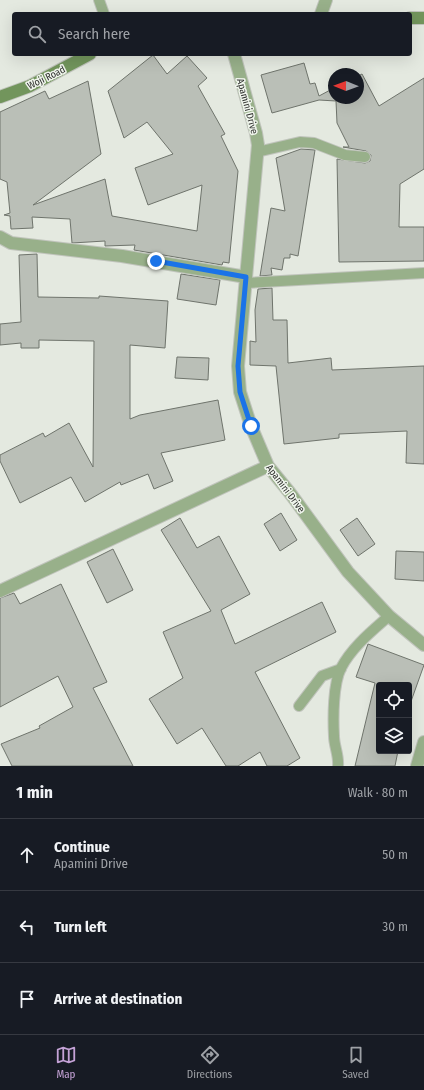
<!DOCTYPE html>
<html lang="en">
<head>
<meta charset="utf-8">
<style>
	body { margin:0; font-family:"Fira Sans Condensed",sans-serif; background:#20242c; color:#f1f3f6 }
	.controls { position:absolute; right:12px; bottom:12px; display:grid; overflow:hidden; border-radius:4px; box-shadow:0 4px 16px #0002 }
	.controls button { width:36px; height:36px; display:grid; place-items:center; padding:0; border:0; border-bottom:1px solid #363941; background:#171b24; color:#f1f3f6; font:20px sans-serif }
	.compass { position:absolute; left:328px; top:68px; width:36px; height:36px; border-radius:50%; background:#171b24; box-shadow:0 4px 16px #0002; rotate:271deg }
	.stop { position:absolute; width:12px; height:12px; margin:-9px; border:3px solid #1a73e8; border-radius:50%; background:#fff }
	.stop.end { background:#1a73e8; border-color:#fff; box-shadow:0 1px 4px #0008 }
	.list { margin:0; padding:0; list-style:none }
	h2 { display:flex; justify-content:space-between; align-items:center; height:52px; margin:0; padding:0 16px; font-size:17px }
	h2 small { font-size:13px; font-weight:400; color:#9ea1a6 }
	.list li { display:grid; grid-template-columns:26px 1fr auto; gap:12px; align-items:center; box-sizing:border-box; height:72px; padding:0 16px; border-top:1px solid #363941 }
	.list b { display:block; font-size:15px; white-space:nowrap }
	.list p { margin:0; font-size:13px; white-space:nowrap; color:#9ea1a6 }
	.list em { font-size:13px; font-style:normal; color:#9ea1a6 }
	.icon { flex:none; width:22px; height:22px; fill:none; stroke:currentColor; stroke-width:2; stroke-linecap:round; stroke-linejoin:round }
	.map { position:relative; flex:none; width:424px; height:766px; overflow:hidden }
	.search { position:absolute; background:#171b24; box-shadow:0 4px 16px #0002; left:12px; right:12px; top:12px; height:44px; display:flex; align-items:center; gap:10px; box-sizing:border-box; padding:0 14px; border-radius:4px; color:#9ea1a6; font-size:15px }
	.sheet { height:268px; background:#171b24 }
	nav { display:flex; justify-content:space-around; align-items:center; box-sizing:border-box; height:56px; border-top:1px solid #363941; background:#171b24; font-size:11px; color:#9ea1a6 }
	nav a { display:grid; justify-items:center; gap:2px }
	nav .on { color:#c4a2d6 }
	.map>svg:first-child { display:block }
	.building { fill:#babfb7; stroke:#6f746c }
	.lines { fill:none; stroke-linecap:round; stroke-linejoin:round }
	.lane-casing { stroke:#c0c4bc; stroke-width:12 }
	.street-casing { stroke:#c0c4bc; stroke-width:14 }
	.secondary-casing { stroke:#c0c4bc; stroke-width:14 }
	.lane { stroke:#98b08a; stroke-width:10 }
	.street { stroke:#98b08a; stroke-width:12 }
	.secondary { stroke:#72955c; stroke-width:12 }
	.route { stroke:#1a73e8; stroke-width:5 }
	.labels { text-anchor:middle; stroke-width:3; stroke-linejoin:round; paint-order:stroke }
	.street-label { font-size:10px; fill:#2f312e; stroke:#f1f6ee }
</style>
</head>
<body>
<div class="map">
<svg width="424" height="766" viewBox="0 0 424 766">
	<rect width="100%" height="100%" fill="#e4e9e0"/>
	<path class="building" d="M153,55L167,74L187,56L207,78L198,86L225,134L221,136L238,171L229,263L223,262L222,265L134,250L135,245L105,246V241L72,243L70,219L32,217L33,228L11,229L10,216L4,215L10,213L7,182L0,179V112L45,91L49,99L88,81L101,154L33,205L105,179L112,216L197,231L202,185L148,205L135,168L173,154L147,122L124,138L108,91Z
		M304,63L310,84L315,83L319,96L334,88V98H358V76L362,74L379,106L424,78V169L400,184L399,227H424V261L339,262L337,159L365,163L370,161L371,155L366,151L343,147H349L337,123L336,101L319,100L272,113L261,75Z
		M301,149L315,150L298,256L290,254V258H284L282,270L271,268L272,275L260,276L271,208L285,211L276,158Z
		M37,254L38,297L99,298V296L168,301L165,348L130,345V419L140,415L218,400L225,440L161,453L173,481L154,489L148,474L121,485L120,482L85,502L71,477L20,503L0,461V455L43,433L45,437L69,423L93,467L94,341L39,340V348H21V343L0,345V324L21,322L19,255Z
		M181,274L220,280L216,305L177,299Z
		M272,288L273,320H287L288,363L331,358L332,370L424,366V464L406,463L407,431L339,434V438L284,444L276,366L250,365V341L256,342L255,310L258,289Z
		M177,357L209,358L208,380L175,378Z
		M281,513L297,540L280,551L264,524Z
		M180,518L197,548L219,536L250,594L221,610L235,644L322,602L336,632L255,672L300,758L287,766H267L260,752L238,766H226L202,728L177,744L149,699L183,678L163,632L211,611L161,530Z
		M357,518L375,544L358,556L340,530Z
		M113,549L133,590L107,603L87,562Z
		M396,551L424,552V581L395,579Z
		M61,584L107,682L93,688L133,766H12L1,744L40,728L39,726L73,707L58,676L0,707V598L14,593L20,604Z
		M368,644L424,665L409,707V685H379V751H398L395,766H355L375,683L356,677Z"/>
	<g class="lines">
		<g class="lane-casing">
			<path id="lane" d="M99,0L104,14
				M257,152L300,142L314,143L345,155L365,157
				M245,283L424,273
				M299,706L322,676L341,669
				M338,766C339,755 334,746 334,736C333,718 333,684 341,668C352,647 372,631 389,616"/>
		</g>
		<g class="street-casing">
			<path id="street" d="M321,14L326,0
				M234,54L256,133L258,145L238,366L240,392L251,426L268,466L290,493L348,572L389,616L424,645
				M0,237L11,243L122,256L246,277
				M0,591L268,466
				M417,766L424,742"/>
		</g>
		<g class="secondary-casing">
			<path id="secondary" d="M410,18H424
				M0,97L30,86L90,54"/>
		</g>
		<use href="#lane" class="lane"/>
		<use href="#street" class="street"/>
		<use href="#secondary" class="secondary"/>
	</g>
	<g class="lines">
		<path class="route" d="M156,261L246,277L238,366L240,392L251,426"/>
	</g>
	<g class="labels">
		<g class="street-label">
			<text transform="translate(46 77) rotate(-26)" y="4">Woji Road</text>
			<text transform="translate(248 106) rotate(75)" y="4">Apamini Drive</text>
			<text transform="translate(286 488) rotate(53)" y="4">Apamini Drive</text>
		</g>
	</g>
</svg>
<div class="controls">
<button><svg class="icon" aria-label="locate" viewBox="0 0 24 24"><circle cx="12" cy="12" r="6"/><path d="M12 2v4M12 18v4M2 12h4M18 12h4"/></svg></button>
<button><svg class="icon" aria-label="layers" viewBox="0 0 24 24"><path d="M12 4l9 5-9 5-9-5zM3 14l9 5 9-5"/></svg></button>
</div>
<svg class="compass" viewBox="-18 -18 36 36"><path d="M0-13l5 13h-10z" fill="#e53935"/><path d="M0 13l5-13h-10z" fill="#9ea1a6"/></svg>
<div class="stop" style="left:251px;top:426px"></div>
<div class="stop end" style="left:156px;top:261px"></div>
<div class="search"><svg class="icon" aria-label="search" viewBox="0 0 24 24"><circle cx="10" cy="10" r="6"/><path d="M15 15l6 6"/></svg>Search here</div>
</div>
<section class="sheet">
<h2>1 min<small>Walk · 80 m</small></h2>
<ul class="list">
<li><svg class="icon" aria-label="ahead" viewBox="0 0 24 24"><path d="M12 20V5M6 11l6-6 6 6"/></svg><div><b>Continue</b><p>Apamini Drive</p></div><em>50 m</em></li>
<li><svg class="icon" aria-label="left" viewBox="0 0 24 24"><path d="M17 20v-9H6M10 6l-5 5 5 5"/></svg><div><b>Turn left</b></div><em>30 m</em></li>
<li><svg class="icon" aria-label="arrive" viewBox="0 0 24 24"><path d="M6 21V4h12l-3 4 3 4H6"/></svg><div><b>Arrive at destination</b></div></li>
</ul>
</section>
<nav>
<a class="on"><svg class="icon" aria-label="map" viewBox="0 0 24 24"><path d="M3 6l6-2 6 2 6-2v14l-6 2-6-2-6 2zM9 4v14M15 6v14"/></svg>Map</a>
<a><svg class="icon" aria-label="directions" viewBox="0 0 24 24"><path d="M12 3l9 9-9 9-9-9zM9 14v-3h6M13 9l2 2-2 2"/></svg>Directions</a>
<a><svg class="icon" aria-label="saved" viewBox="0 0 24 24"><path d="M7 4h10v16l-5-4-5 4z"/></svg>Saved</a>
</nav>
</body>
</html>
